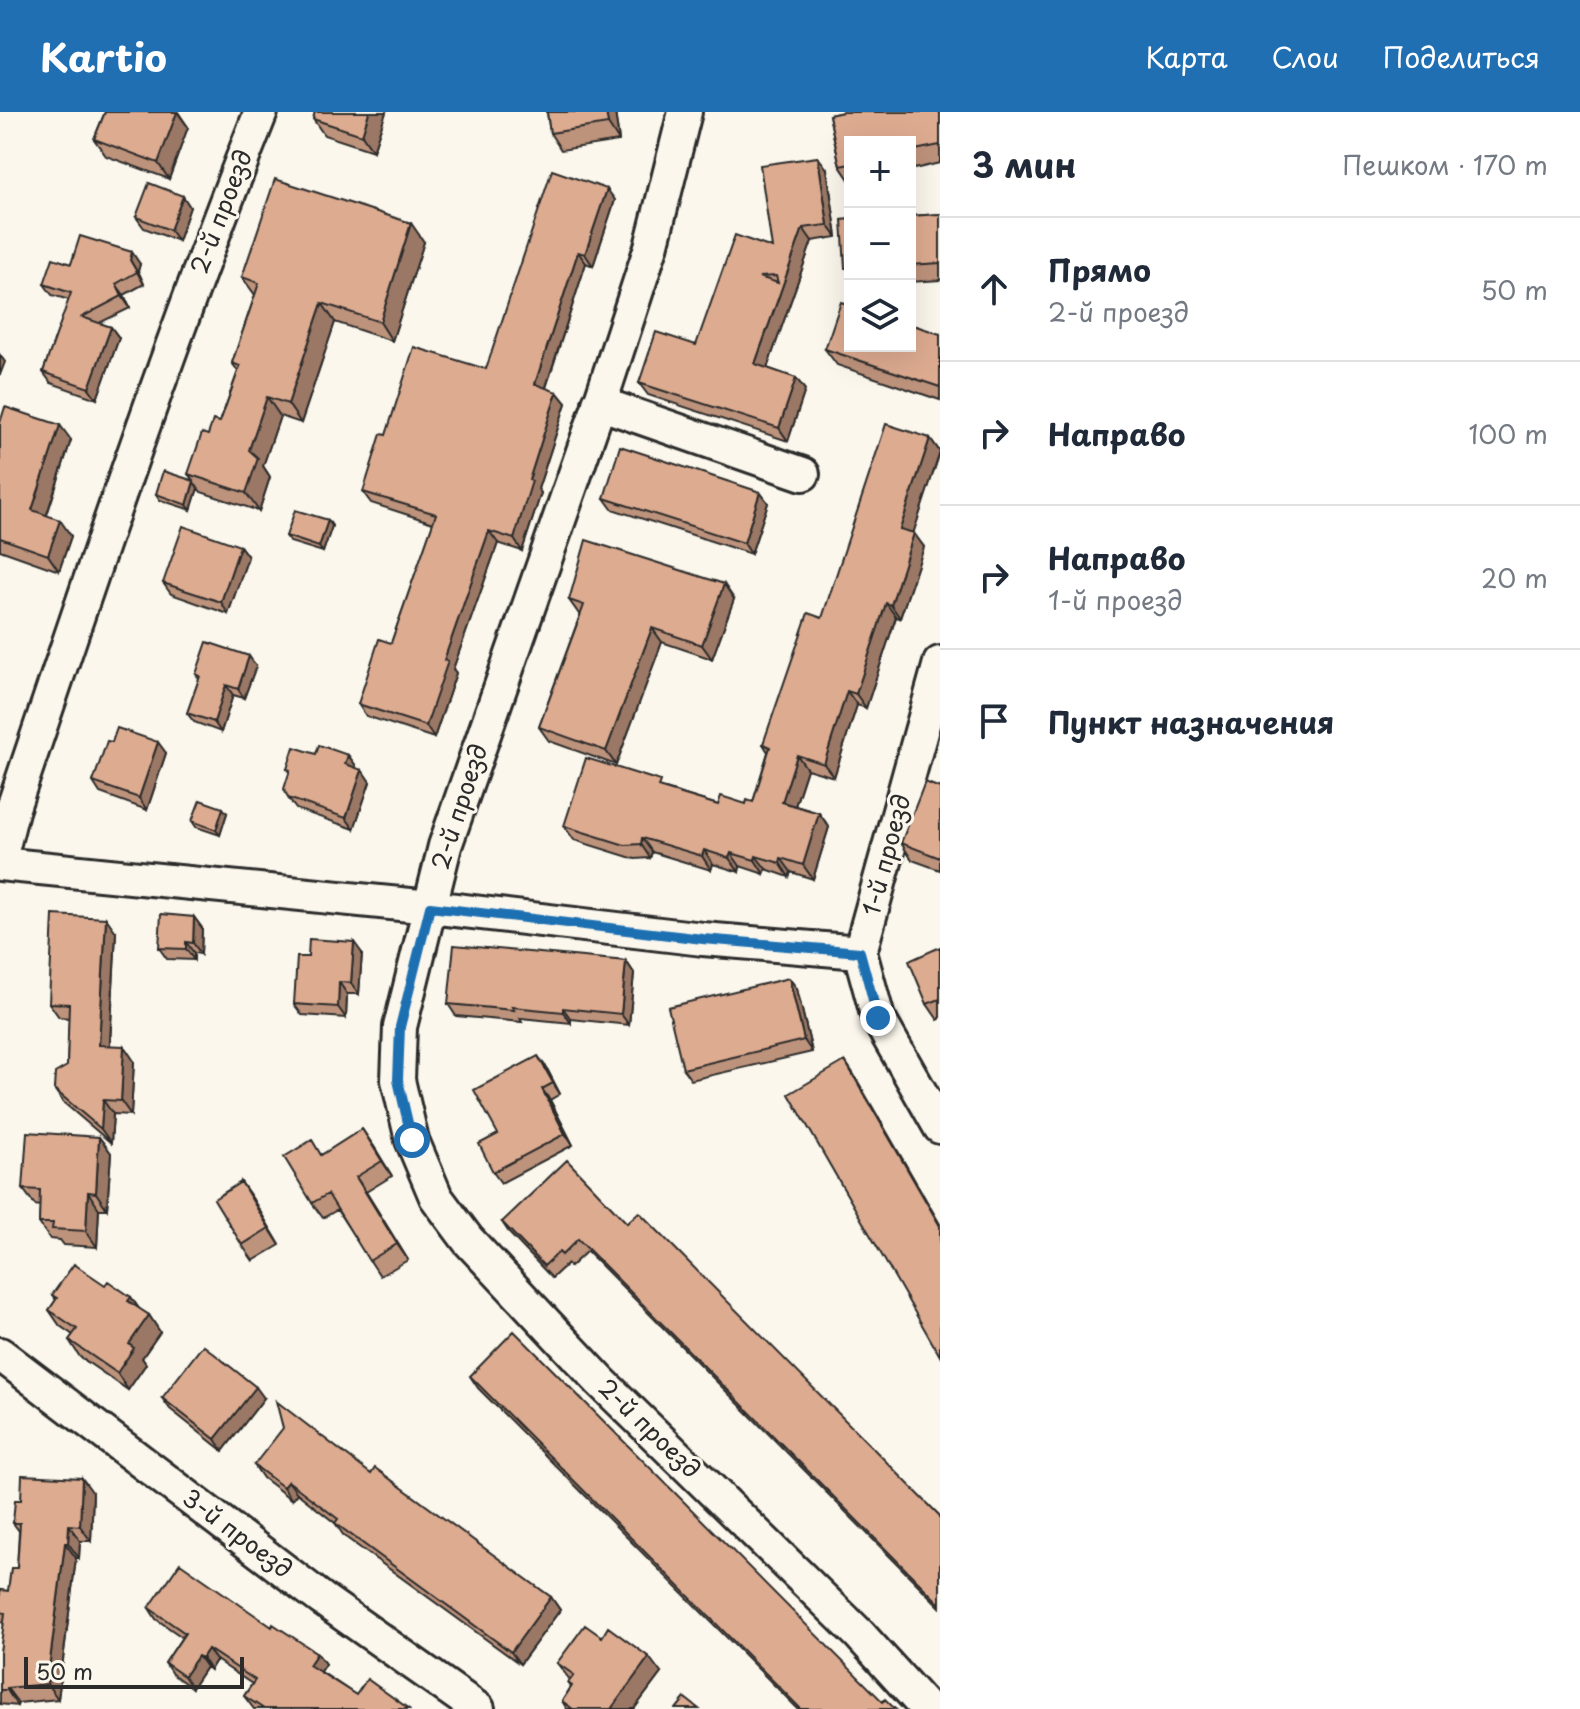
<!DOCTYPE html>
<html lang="ru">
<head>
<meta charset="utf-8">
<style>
	body { margin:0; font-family:"Playpen Sans",sans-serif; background:#f6f6f7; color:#1f2937 }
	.controls { position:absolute; right:24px; top:24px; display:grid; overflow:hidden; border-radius:0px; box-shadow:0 8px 32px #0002 }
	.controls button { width:72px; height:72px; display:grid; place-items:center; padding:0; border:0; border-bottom:2px solid #e0e1e3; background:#fff; color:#1f2937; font:40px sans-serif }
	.scale { position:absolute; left:24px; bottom:20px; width:220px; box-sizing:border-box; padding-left:8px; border:4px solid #2b2b2b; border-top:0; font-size:22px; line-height:28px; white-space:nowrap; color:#2b2b2b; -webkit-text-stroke:6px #fbf7ec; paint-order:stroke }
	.stop { position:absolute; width:24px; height:24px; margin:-18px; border:6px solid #1f6fb2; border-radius:50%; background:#fff }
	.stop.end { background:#1f6fb2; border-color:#fff; box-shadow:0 2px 8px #0008 }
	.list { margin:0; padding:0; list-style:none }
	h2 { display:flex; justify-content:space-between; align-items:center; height:104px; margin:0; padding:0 32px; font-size:34px }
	h2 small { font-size:26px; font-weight:400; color:#747a83 }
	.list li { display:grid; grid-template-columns:52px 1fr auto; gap:24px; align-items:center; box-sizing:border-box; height:144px; padding:0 32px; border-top:2px solid #e0e1e3 }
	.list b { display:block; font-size:30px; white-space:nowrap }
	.list p { margin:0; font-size:26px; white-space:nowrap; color:#747a83 }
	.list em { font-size:26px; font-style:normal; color:#747a83 }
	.icon { flex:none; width:44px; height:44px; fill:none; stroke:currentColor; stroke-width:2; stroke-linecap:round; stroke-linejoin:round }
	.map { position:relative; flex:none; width:940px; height:1597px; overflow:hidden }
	header { display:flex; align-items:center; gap:48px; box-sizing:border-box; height:112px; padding:0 40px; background:#1f6fb2; color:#fff }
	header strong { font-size:38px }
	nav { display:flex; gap:44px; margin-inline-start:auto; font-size:28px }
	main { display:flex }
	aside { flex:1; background:#fff }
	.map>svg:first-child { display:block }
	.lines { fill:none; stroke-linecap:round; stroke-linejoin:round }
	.minor-casing { stroke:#2b2b2b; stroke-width:38 }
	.minor { stroke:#fbf7ec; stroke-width:32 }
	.wall { fill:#be937c; stroke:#2b2b2b; stroke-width:2 }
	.shaded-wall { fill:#9b7865; stroke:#2b2b2b; stroke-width:2 }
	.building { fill:#ddab90; stroke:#2b2b2b; stroke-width:2; fill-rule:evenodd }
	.route { stroke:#1f6fb2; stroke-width:10 }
	.labels { text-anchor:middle; stroke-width:6; stroke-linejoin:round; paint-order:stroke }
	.street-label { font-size:24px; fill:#2b2b2b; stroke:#fbf7ec }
</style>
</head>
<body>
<header>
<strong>Kartio</strong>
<nav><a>Карта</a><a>Слои</a><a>Поделиться</a></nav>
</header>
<main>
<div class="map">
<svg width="940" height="1597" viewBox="0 0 940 1597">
	<rect width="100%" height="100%" fill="#fbf7ec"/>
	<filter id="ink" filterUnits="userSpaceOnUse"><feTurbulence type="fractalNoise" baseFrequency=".0125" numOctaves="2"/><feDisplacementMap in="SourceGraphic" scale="16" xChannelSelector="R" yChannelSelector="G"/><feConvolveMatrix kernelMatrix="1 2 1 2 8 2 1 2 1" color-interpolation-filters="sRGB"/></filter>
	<g filter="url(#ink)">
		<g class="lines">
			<g class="minor-casing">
				<path id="minor" d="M685,0L651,135L602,285L445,734L400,915L398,968L412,1028L436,1085L468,1128L600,1269L859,1522L927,1597
					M599,291L803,362
					M940,551L860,840L878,906L940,1015
					M0,747L12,699C91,464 169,230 261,0
					M0,752L430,795L703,827L860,840
					M0,1242L322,1487L478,1597"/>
			</g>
			<use href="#minor" class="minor"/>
		</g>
		<path class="wall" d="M105,0H178L188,15L169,67L106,44L94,27Z
			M315,0H386L373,39L324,23L313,7Z
			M547,0H615L619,29L561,38L550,21Z
			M843,0H940V51L910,58V30H850V69L840,54L829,3Z
			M827,57L837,125L812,129L767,256L796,266L805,278L788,329L648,283L639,271L696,233L772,136Z
			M615,88L593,154L586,151L546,276L566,291L538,377L541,381L522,439L498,431L453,557L456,561L434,626L366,604L358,592L391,531L433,411L371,391L363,380L386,323L486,257Z
			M190,95L178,129L144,116L136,105Z
			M940,102V168L910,170V104Z
			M424,130L392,229L335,210L301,311L280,304L263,354L270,365L259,399L201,380L198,376L191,398L160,388L156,382L193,368L188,362L208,323L220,310L238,259L232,251L255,183L242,165Z
			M71,152H140L138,159L144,172L124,183L130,196L99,211L111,215L119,226L97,287L51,271L43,260L69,188L52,183L44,172Z
			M940,222V288L837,253L825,237Z
			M0,311L71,328L47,403L71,424L59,459L0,438Z
			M930,326L940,340L913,421L924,435L900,506L896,505L866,596L857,593L834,665L807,657L795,694L819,701L829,715L813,767L791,760L789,765L766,757L764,762L740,754L739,760L713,752L711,758L652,740L650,746L635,747L574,728L564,714L666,677L718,693L746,692L753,690L768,640L763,632L822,506Z
			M760,380L768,391L751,442L612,397L604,386Z
			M328,408L332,414L323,440L290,430L286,424Z
			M240,434L248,445L228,502L171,482L163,471Z
			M734,487L712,547L662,530L616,653L549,629L539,615L580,503L579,502L569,488Z
			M256,554L244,586L233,583L221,620L194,610L187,601L199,567L196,562Z
			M112,630L166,641L147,698L100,681L93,670Z
			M316,642L348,643L356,654L355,656L370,670L354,717L296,697L288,686L290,661L287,657Z
			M940,676V758L912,748L901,731Z
			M227,701L220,723L196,715L192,709Z
			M194,805L202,816L201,842L194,841V848L167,847L159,836Z
			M116,820L110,934L134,949L131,1003L113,1002L111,1031L64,991L54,977L67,954L69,906L59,905L49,891Z
			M940,835V907L938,908L927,892Z
			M362,841L359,882H347L346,906L302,903L294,892L308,845Z
			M626,849L634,861L629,913L571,907V911L520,906L522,910L456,904L448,892Z
			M789,866L797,877L812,940L691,968L683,957Z
			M546,955L560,982L550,988L573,1033L501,1071L493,1060L498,1022Z
			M99,1025L111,1041L107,1097H99L97,1135L64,1133L60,1128L50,1127L39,1111L40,1094L35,1093L23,1077Z
			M373,1033L392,1064L366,1080L408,1148L380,1164L337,1098L323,1106L312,1091L322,1042Z
			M241,1070L252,1086L280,1133L253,1149L242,1133Z
			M502,1110L627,1111L940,1404V1495L587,1139L570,1155L567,1152L552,1166L510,1122Z
			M105,1173L131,1185L139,1197L149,1203L160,1220L142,1246L146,1252L128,1278L80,1245L69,1228L73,1223L60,1214L49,1198L56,1188L52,1183Z
			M470,1264L883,1590L895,1597H798L478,1276Z
			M162,1286H264L223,1339L170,1297Z
			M254,1353L371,1362L551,1485L560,1498L520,1552L344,1424L335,1411L297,1381L292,1388L263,1366Z
			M93,1381L91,1429H80L79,1446H76L58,1587L18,1591L17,1594L0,1592V1541L4,1513L0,1507V1478L8,1479L17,1456L19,1419L13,1411Z
			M149,1496L272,1515L317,1541L325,1552L320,1559L356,1583L409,1597H254L244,1584L252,1572L216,1548L210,1558L206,1555L192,1576L172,1562L165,1551L182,1525L156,1507Z
			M602,1525L661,1561L634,1597H567L562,1589L571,1575L568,1571L570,1568L557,1551Z"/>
		<path class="shaded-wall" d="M177,0L188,15L169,67L158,51Z
			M369,0H386L373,39L362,23Z
			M606,0H615L619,29L608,12Z
			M818,45L827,57L837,125L828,113Z
			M607,77L615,88L593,154L585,142Z
			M183,84L190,95L178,129L170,118Z
			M411,111L424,130L392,229L380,210Z
			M803,116L812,129L764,265L755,252Z
			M132,140L140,152L138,159L144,172L130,148Z
			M578,140L586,151L543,284L535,272Z
			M116,172L124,183L130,196L122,184Z
			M322,191L335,210L301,311L288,292Z
			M111,215L119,226L97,287L89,276Z
			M0,243L5,250L0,263Z
			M796,266L805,278L788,329L779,316Z
			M557,280L566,291L538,377L541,381L522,439L514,427L529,368Z
			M267,285L280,304L263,354L270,365L259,399L246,381L249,338Z
			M60,313L71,328L43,414L32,398Z
			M930,326L940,340L910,431L900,417Z
			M194,370L198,376L191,398L187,393Z
			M760,380L768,391L751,442L744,431Z
			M60,408L71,424L59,459L48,443Z
			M328,408L332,414L323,440L319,435Z
			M489,419L498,431L453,557L456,561L434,626L426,614L444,548Z
			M914,421L924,435L900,506L891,493Z
			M240,434L248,445L228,502L221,490Z
			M724,472L734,487L712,547L702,533Z
			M886,491L896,505L866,596L856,582Z
			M652,516L662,530L616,653L606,639Z
			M249,544L256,554L244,586L238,577Z
			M226,573L233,583L221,620L214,610Z
			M847,579L857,593L834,665L824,652Z
			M158,630L166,641L147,698L139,686Z
			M348,643L356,654L353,664L345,652Z
			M797,643L807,657L792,703L782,690Z
			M362,658L370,670L354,717L346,706Z
			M223,696L227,701L220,723L216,718Z
			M819,701L829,715L813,767L803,753Z
			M642,726L652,740L650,746L641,732Z
			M704,738L713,752L711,758L702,744Z
			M731,741L740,754L739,760L729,746Z
			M756,744L766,757L764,762L755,748Z
			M781,746L791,760L789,765L780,751Z
			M194,805L202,816L201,842L193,831Z
			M106,806L116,820L109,947L99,933Z
			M186,830L194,841V848L186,837Z
			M354,830L362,841L359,882L351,871Z
			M626,849L634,861L629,913L621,902Z
			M789,866L797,877L812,940L804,928Z
			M339,870L347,882L346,906L338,895Z
			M563,896L571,907V911L563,900Z
			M124,934L134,949L131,1003L121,989Z
			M538,944L546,955L560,982L553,971Z
			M845,949L853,961L940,1112V1114Z
			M542,977L550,988L573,1033L565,1022Z
			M103,988L113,1002L111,1031L101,1017Z
			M362,1017L373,1033L392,1064L382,1049Z
			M99,1025L111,1041L107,1097L96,1081Z
			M356,1065L366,1080L408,1148L397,1132Z
			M241,1070L252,1086L280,1133L269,1116Z
			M88,1080L99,1097L97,1135L86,1119Z
			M131,1185L142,1201L128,1189Z
			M149,1203L160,1220L142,1246L146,1252L128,1278L117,1261L129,1232Z
			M256,1275L264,1286L223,1339L215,1327Z
			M82,1366L93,1381L91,1429L80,1414Z
			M288,1369L297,1381L292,1388L283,1375Z
			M69,1413L80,1429L79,1446L68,1431Z
			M65,1431L76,1446L58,1587L47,1572Z
			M551,1485L560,1498L520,1552L511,1540Z
			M208,1537L216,1548L210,1558L202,1546Z
			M317,1541L325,1552L317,1564L309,1553Z
			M198,1544L206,1555L192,1576L184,1564Z
			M649,1545L661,1561L634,1597H611Z
			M7,1576L18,1591L17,1594L7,1578Z"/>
		<path class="building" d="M105,0H177L158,51L94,27Z
			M315,0H369L362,23L313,7Z
			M547,0H606L608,12L550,21Z
			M843,0H940V33L910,39V30H850V52L840,54L829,3Z
			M818,45L828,113L803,116L755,252L796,266L779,316L639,271L656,220L696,233L735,123L772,136L760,53ZM776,164L778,171L759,165Z
			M552,58L607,77L585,142L578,140L535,272L557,280L529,368L532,369L514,427L489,419L444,548L448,549L426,614L358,592L379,527L391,531L436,402L363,380L381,322L386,323L414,235L486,257Z
			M275,67L411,111L380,210L322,191L288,292L267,285L249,338L258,346L246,381L188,362L202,321L208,323L213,308L220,310L240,254L232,251L259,171L242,165Z
			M149,71L183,84L170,118L136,105Z
			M940,102V151L910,153V104Z
			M850,107V156H845L842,108Z
			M80,124L132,140L130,148L137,160L116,172L122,184L82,205L111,215L89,276L43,260L71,181L44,172L53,146L71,152Z
			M841,190L850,193V234H910V212L940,222V275L825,237Z
			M5,295L60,313L32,398L60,408L48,443L0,426V311Z
			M886,312L930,326L900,417L914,421L891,493L886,491L856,582L847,579L824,652L797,643L782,690L819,701L803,753L781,746L780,751L756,744L755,748L731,741L729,746L704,738L702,744L642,726L641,732L625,733L564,714L586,646L660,669L658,675L718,693L721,684L746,692L747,688L753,690L770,635L763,632L808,501L822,506Z
			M620,334L760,380L744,431L604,386Z
			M163,359L194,369L187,393L156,382Z
			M295,398L328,408L319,435L286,424Z
			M183,414L240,434L221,490L163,471Z
			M586,428L724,472L702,533L652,516L606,639L539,615L584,493L569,488Z
			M207,530L249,544L238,577L226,573L214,610L187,601L200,564L196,562Z
			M117,616L158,630L139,686L93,670L107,629L112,630Z
			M319,633L348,643L345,652L362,658L346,706L288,686L284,677L290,658L287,657L294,635L316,642Z
			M925,670L940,676V746L901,731Z
			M200,688L223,696L216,718L192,709Z
			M161,802L194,805L193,831L186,830V837L159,836Z
			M53,803L106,806L99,933L124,934L121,989L103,988L101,1017L54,977L55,961L67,954L69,892L49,891Z
			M309,827L354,830L351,871L339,870L338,895L294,892L297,845H308Z
			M454,833L626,849L621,902L563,896V900L512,895L514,898L448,892Z
			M940,835V887L927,892L909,849Z
			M789,866L804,928L683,957L668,895Z
			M538,944L553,971L542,977L565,1022L493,1060L479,1032L498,1022L474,978Z
			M845,949L940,1114V1244L789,982Z
			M362,1017L382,1049L356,1065L397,1132L369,1149L328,1082L312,1091L284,1045L312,1028L321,1043Z
			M27,1020L99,1025L96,1081L88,1080L86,1119L52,1117L53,1111H39L40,1078L23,1077Z
			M567,1048L627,1111L639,1100L940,1404V1492L578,1127L562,1143L559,1140L544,1154L502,1110Z
			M241,1070L269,1116L242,1133L214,1087Z
			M74,1152L105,1173L108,1169L131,1185L128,1189L149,1203L129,1232L134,1236L117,1261L69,1228L77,1217L49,1198L57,1186L52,1183Z
			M514,1219L883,1590L885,1587L895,1597H801L470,1264Z
			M203,1233L256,1275L215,1327L162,1286Z
			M276,1289L371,1362L375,1356L551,1485L511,1540L335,1411L338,1407L288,1369L283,1375L254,1353L283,1316Z
			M22,1363L82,1366L80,1414L69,1413L68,1431H65L47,1572L7,1576V1578H0V1541L5,1501L0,1500V1478L8,1479L11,1456H17L20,1411H13L15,1388H21Z
			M180,1451L272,1515L273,1512L317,1541L309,1553L356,1583L367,1567L409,1597H264L244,1584L255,1568L208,1537L202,1546L198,1544L184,1564L165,1551L185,1521L149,1496Z
			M585,1513L602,1525L608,1515L649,1545L611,1597H573L562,1589L572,1574L568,1571L574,1563L557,1551Z
			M685,1586L699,1597H676Z"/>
	</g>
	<g class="lines" filter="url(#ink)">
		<path class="route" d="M412,1028L398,968L400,915L430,795L703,827L860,840L878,906"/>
	</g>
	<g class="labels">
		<g class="street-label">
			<text transform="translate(222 100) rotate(-69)" y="8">2-й проезд</text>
			<text transform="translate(460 695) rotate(-72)" y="8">2-й проезд</text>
			<text transform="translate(887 743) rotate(-75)" y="8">1-й проезд</text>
			<text transform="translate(649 1317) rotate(44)" y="8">2-й проезд</text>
			<text transform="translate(237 1422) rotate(37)" y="8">3-й проезд</text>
		</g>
	</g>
</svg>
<div class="controls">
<button>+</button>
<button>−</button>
<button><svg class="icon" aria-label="layers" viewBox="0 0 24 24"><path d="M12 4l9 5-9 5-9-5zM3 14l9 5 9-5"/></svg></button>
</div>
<div class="scale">50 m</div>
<div class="stop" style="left:412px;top:1028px"></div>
<div class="stop end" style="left:878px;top:906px"></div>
</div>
<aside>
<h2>3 мин<small>Пешком · 170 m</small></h2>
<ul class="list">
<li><svg class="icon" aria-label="ahead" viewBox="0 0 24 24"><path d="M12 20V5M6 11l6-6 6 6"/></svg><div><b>Прямо</b><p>2-й проезд</p></div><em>50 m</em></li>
<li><svg class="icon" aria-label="right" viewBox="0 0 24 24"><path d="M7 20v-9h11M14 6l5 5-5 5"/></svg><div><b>Направо</b></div><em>100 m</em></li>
<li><svg class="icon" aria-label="right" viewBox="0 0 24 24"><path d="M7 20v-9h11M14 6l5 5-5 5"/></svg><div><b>Направо</b><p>1-й проезд</p></div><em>20 m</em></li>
<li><svg class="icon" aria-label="arrive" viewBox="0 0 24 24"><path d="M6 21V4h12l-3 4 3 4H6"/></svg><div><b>Пункт назначения</b></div></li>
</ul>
</aside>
</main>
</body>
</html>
